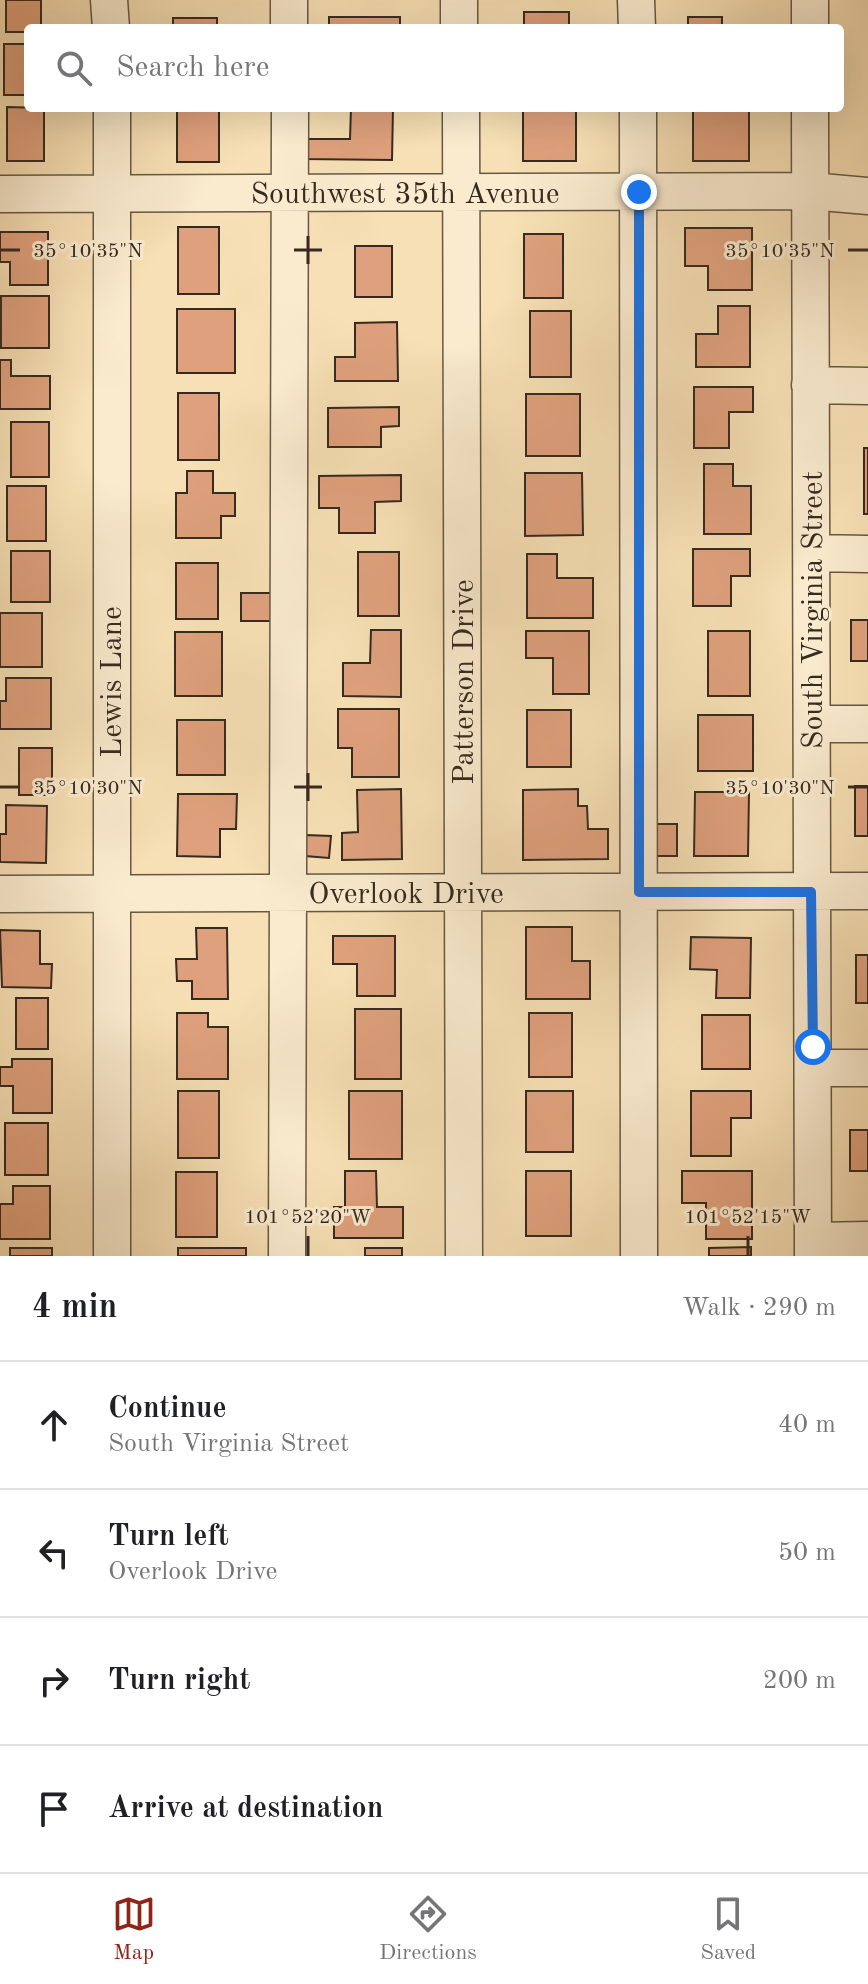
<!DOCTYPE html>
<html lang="en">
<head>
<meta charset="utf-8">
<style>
	body { margin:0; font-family:"Old Standard TT",serif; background:#f6f6f6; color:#202124 }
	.stop { position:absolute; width:24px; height:24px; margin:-18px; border:6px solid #1a73e8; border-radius:50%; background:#fff }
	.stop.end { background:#1a73e8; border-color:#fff; box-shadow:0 2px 8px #0008 }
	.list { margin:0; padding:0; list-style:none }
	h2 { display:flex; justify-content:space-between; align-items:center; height:104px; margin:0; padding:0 32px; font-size:34px }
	h2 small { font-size:26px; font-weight:400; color:#757577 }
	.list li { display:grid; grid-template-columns:52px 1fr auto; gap:24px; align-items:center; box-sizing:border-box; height:128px; padding:0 32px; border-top:2px solid #e0e0e0 }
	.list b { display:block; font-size:30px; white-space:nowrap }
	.list p { margin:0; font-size:26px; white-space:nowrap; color:#757577 }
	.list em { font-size:26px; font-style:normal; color:#757577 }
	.icon { flex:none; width:44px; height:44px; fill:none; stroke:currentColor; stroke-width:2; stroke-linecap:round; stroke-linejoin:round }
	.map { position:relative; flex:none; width:868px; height:1256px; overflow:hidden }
	.search { position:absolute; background:#fff; box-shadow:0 8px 32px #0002; left:24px; right:24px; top:24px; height:88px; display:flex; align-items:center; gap:20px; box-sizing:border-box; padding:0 28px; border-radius:8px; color:#757577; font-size:30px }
	.sheet { height:616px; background:#fff }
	nav { display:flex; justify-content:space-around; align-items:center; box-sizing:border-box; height:112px; border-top:2px solid #e0e0e0; background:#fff; font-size:22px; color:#757577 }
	nav a { display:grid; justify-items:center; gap:4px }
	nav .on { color:#8f2418 }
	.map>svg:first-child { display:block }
	.building { fill:#dfa17d; stroke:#362a20; stroke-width:2 }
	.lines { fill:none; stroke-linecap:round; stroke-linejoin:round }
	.minor-casing { stroke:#665845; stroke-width:39 }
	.minor { stroke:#faebcf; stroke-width:36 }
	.route { stroke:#1a73e8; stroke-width:10 }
	.ticks { fill:none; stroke:#362a20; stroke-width:3 }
	.labels { text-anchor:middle; stroke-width:6; stroke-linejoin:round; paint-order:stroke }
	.street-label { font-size:30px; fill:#362a20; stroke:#faebcf }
	.ticks-label { font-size:20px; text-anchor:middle; fill:#362a20; stroke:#faebcf; stroke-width:6; stroke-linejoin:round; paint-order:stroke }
</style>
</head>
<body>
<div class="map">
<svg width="868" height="1256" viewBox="0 0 868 1256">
	<rect width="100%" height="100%" fill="#f7e0b5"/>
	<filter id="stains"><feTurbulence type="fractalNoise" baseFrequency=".0025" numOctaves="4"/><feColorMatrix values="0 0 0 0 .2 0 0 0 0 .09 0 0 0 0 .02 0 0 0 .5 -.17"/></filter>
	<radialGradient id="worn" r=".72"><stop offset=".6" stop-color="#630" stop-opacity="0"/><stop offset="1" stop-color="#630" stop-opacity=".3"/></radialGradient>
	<path class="building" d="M6,0H41V28H28V32H6Z
		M524,12H569V28H524Z
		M329,17H400V28H329Z
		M688,17H722V28H688Z
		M173,18H217V28H173Z
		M4,44H28V95H4Z
		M7,107L44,108V161H7Z
		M177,108H219V162H177Z
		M351,108H393L392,160L303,159V139H350Z
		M523,108H576V161H523Z
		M693,108H749V161H693Z
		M178,227H219V294H178Z
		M685,228H752V290H708V266H685Z
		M0,232H48V285H10V262H0Z
		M524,234H563V298H524Z
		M355,246H392V297H355Z
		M1,296H49V348H1Z
		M718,306H750V367H696V334H718Z
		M177,309H235V373H177Z
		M530,311H571V377H530Z
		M397,322L398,381H335V357H355V323Z
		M0,360H11V376H50V409H0Z
		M694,387H753V412H729V448H694Z
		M178,393H219V460H178Z
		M526,394H580V456H526Z
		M399,407V426L381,427V447H328V408Z
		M11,422H49V477H11Z
		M864,448H868V514H864Z
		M704,464H733V486H751V534H704Z
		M187,471H213V493H235V516H221V538H176V493H187Z
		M525,473H582L583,535L525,536Z
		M401,475V501L375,502V533H339V508H319V476Z
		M7,486H46V541H7Z
		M693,549H750V576H731V606H693Z
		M11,551H50V602H11Z
		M358,552H399V616H358Z
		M527,554H557V578H593V618H527Z
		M176,563H218V619H176Z
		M241,593H274V621H241Z
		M0,613H42V667H0Z
		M851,620H868V661H851Z
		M371,630H401V697L343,696V663H370Z
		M526,631H589V694H553V658H526Z
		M708,631H750V696H708Z
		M175,632H222V696H175Z
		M6,678H51V729H0V701H6Z
		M338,709H399V777H352V748H338Z
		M527,710H571V767H527Z
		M698,715H753V771H698Z
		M177,720H225V775H177Z
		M19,748H52V795H19Z
		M855,786H868V836H855Z
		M401,789L402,859L342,860V833L358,832L357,790Z
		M578,789V806H587L588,829H608V859L523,860V790Z
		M695,792H749L748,856H694Z
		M178,794H237L236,829H220V857L177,856Z
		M6,805L47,806L46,863L0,862V834H6Z
		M650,824H677V856H650Z
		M306,835L331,836L329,858L305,856Z
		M526,927H572V961H590V999H526Z
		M196,928H227L228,999H192V981H177L176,959H197Z
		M0,930L40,931V964H52L51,988L2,987Z
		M333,936H395V996H357V964H333Z
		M691,937L751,938L750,998H716L717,970L690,969Z
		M856,955H868V1003H856Z
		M16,998H48V1049H16Z
		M355,1009H401V1079H355Z
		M177,1013H208V1027H228V1079H177Z
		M529,1013H572V1077H529Z
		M702,1015H750V1069H702Z
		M12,1059H52V1113H13V1086H0V1067H12Z
		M178,1091H219V1158H178Z
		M349,1091H402V1159H349Z
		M526,1091H573V1152H526Z
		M691,1091H751V1118H731V1156H691Z
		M5,1123H48V1175H5Z
		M850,1130H868V1171H850Z
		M345,1171H376L377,1207H403V1238H334V1207H345Z
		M526,1171H571V1236H526Z
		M682,1171H752V1239H706V1203H682Z
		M176,1172H217V1237H176Z
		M13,1186H50V1239H0V1204H13Z
		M751,1247V1256H709V1248Z
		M10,1248H52V1256H10Z
		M178,1248H246V1256H178Z
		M365,1248H402V1256H365Z"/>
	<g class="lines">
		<g class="minor-casing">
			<path id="minor" d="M109,0L111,28
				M289,0V28
				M459,0V28
				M636,0L637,28
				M810,28V0
				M112,108V1256
				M461,108L464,1256
				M638,108L639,1256
				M810,108L813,1256
				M0,194L810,191L868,196
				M810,385L868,386
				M812,553L868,554
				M813,724H868
				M0,894L868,891
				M813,1068H868
				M813,1241L868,1240
				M287,1256L290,108"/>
		</g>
		<use href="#minor" class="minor"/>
	</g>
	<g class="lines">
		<path class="route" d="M639,192V892H811L813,1047"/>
	</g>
	<path class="ticks" d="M308,236V264M0,250H20M294,250H322M848,250H868M308,773V801M0,787H20M294,787H322M848,787H868M308,1236V1256M748,1236V1256"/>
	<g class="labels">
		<g class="street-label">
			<text x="405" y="203">Southwest 35th Avenue</text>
			<text transform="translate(812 610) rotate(-90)" y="10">South Virginia Street</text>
			<text transform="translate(111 682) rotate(-90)" y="10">Lewis Lane</text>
			<text transform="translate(463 682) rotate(-90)" y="10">Patterson Drive</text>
			<text x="406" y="903">Overlook Drive</text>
		</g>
	</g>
	<g class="ticks-label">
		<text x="88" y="257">35°10'35"N</text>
		<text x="780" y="257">35°10'35"N</text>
		<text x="88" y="794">35°10'30"N</text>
		<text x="780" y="794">35°10'30"N</text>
		<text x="308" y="1223">101°52'20"W</text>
		<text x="748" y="1223">101°52'15"W</text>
	</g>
	<rect width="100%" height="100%" filter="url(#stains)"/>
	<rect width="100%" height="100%" fill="url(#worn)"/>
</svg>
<div class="stop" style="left:813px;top:1047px"></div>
<div class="stop end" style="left:639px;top:192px"></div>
<div class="search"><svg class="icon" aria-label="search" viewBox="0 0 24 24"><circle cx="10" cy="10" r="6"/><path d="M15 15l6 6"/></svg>Search here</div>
</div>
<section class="sheet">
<h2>4 min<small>Walk · 290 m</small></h2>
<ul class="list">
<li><svg class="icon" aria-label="ahead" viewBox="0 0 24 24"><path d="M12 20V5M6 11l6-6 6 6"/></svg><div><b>Continue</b><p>South Virginia Street</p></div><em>40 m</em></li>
<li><svg class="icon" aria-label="left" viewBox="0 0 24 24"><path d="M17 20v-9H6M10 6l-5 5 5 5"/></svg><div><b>Turn left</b><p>Overlook Drive</p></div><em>50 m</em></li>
<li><svg class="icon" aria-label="right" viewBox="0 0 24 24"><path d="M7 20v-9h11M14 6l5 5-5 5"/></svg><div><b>Turn right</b></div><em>200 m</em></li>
<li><svg class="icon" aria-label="arrive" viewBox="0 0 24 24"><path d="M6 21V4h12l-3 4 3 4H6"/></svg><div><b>Arrive at destination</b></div></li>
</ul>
</section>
<nav>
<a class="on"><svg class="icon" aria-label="map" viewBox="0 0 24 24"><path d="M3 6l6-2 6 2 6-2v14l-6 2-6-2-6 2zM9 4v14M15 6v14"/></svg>Map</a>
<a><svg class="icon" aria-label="directions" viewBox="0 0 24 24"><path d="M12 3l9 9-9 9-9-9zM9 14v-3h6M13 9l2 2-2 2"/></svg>Directions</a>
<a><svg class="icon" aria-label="saved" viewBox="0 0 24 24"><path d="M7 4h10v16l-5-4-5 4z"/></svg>Saved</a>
</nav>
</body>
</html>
